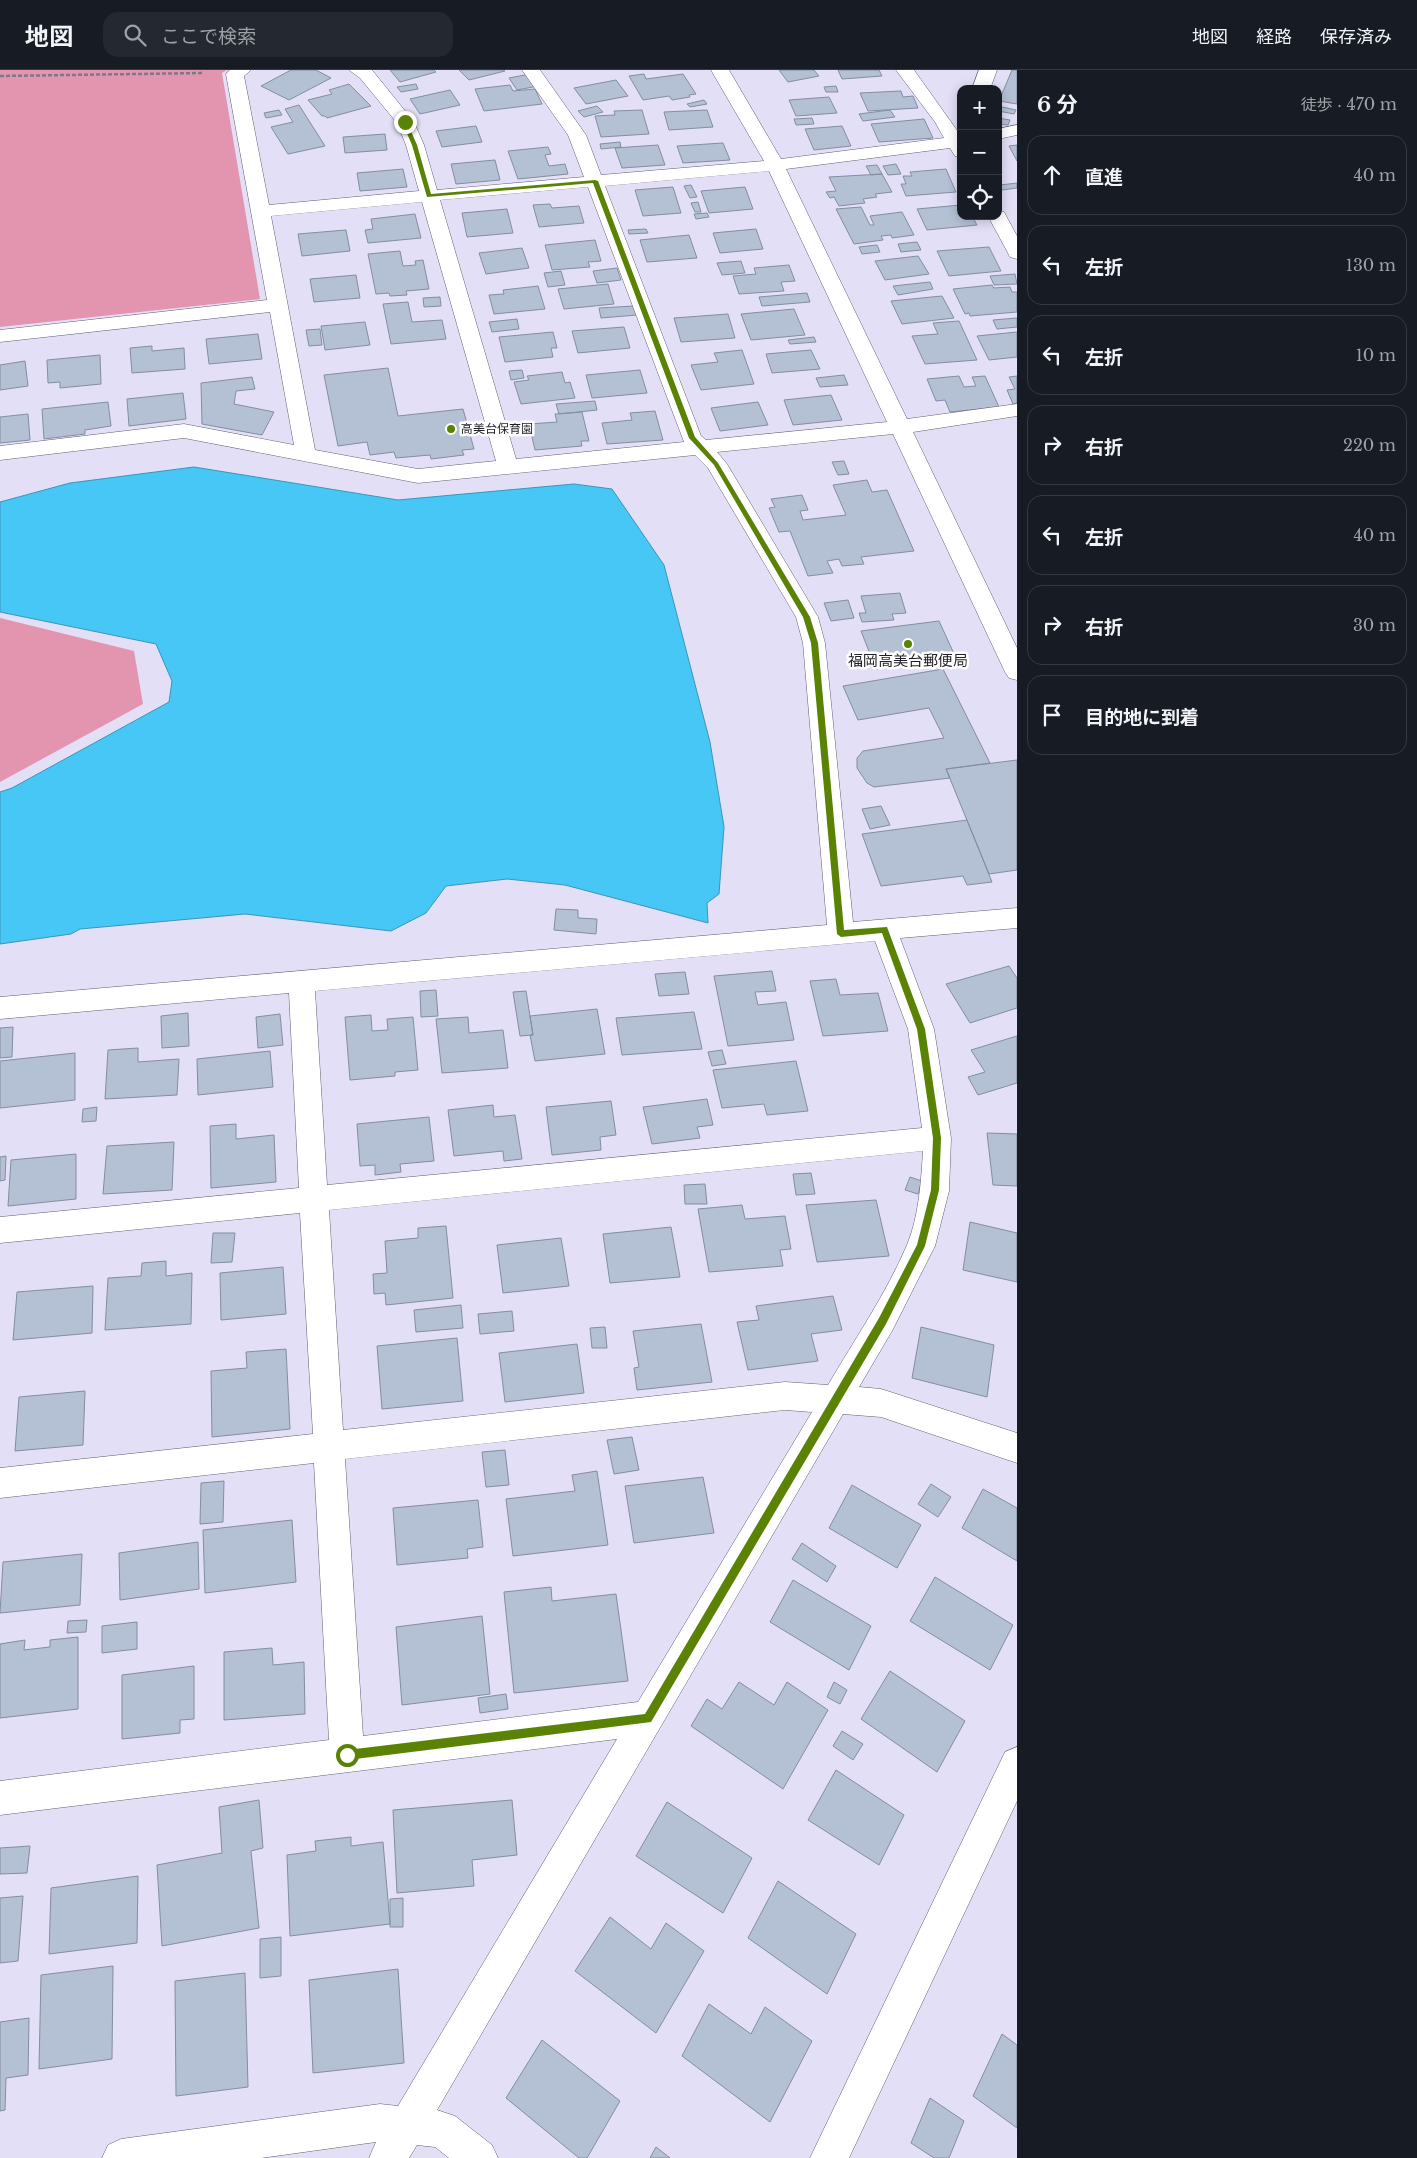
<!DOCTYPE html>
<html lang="ja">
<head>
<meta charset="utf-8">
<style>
	body { margin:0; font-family:"Libre Baskerville","Noto Sans JP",serif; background:#242831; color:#f1f3f6 }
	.controls { position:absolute; right:15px; top:15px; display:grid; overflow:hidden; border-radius:10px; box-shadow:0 2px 12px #0003 }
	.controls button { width:45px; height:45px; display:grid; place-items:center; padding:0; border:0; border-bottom:1px solid #363941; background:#171b24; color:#f1f3f6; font:25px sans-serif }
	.stop { position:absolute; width:15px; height:15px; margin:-11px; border:4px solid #5a8205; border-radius:50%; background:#fff }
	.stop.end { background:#5a8205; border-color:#fff; box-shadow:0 1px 5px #0008 }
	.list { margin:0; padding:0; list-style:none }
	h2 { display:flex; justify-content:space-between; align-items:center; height:65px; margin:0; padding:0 20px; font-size:21px }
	h2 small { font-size:16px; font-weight:400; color:#9ea1a6 }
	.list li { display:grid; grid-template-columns:32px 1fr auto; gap:15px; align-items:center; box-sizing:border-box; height:80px; margin:0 10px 10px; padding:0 10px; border:1px solid #363941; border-radius:15px }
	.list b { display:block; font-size:19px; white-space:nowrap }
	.list em { font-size:16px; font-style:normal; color:#9ea1a6 }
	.icon { flex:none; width:28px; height:28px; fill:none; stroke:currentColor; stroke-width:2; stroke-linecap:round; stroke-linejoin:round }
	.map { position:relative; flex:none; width:1017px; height:2088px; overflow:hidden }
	header { display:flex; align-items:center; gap:30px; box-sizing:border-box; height:70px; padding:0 25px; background:#171b24; border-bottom:1px solid #363941 }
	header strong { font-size:24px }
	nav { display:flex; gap:28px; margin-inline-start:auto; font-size:18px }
	.search { width:350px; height:45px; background:#242831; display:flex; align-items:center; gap:12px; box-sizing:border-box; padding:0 18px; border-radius:15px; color:#9ea1a6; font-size:19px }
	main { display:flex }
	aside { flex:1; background:#171b24 }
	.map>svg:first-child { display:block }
	.green { fill:#e395b0 }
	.water { fill:#47c7f6; stroke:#3b95b8 }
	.building { fill:#b4c0d4; stroke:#838ea1 }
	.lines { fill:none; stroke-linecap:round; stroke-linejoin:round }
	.minor-casing { stroke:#625f72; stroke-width:1 }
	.path { stroke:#7b7988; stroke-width:2.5; stroke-dasharray:4 2; stroke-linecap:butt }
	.minor { fill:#fff; fill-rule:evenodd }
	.route { fill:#5a8205 }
	.poi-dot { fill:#5a8205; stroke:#fff; stroke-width:2 }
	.labels { text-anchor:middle; stroke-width:5; stroke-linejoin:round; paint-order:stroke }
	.far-poi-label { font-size:12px; fill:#201f27; stroke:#fff; text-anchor:start }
	.poi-label { font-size:15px; fill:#201f27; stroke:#fff }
</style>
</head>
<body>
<header>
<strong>地図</strong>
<div class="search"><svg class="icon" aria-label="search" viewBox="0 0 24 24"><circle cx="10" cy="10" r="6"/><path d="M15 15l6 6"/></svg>ここで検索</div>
<nav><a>地図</a><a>経路</a><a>保存済み</a></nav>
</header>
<main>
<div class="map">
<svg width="1017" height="2088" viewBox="0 0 1017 2088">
	<rect width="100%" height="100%" fill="#e2dff6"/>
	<path class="green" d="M0,0H227L222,3L260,229L0,257Z
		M0,548L134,581L143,634L0,712Z"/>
	<path class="water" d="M194,397L398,430L574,414L612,419L664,495L710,672L724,757L719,824L707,833L708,853L565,815L507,809L446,816L426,843L391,861L245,844L80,859L71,864L0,874V722L12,718L169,632L172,611L156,574L0,542V432L70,413Z"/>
	<path class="building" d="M291,0H316L331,8L289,30L261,16Z
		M390,0H434L436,2L400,12Z
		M459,0H504L505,1L469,10Z
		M779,0H814L819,6L788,12Z
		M838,0H879L882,6L842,9Z
		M1012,0H1017V34L999,31Z
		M530,4L538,16L517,20L509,8Z
		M644,4L646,9L683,4L696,24L689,25L690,27L672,30L669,26L643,30L629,6Z
		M616,10L628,26L586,34L574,18Z
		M349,14L371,36L327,48L325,46H322L308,30L332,24L329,20Z
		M416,14L418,19L401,22L397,17Z
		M510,15L513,21L535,19L542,34L484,41L475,19Z
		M836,16L838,22H826L824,17Z
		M450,20L460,35L420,44L410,29Z
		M901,21L903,27L913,26L918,38L868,41L860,23Z
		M829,27L837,43L796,46L789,30Z
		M704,30L707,34L690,37L687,34Z
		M299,35L325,76L288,84L271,57L293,52L285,39Z
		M597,36L603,42L584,47L578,41Z
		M998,36L1016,40L1014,44L998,41Z
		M279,40L282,45L266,48L264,43Z
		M642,40L649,64L601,67L595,46L615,45L614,41Z
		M707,40L713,57L669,60L664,42Z
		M890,40L895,47L863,51L859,44Z
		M812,48L814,54L796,55L794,49Z
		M998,48L1010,50L1008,55L998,54Z
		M924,49L933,68L879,72L871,54Z
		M476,56L482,72L442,77L436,61Z
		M842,56L851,76L814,80L805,59Z
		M385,64L387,80L345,83L343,67Z
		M620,72L621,77L601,79L600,74Z
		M723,73L730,90L683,93L677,76Z
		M658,75L665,95L622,98L615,78Z
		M1017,75V91L1009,76Z
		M548,77L551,84L545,85L549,96L565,94L568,104L518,109L508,81Z
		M495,90L500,110L456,114L451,94Z
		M896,94L901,104L888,105L883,96Z
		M877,95L882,104L871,105L866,96Z
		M403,99L407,117L360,121L357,103Z
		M946,99L956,122L906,126L901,114H906L903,106H912L910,102Z
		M882,104L892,122L875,124L877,127L863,129L865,133L839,136L834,127L830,128L826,122L836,121L829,107Z
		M1017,113V118L1002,120L1000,115Z
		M691,115L697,127L690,128L684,116Z
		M673,117L681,143L643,146L635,120Z
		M745,117L753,139L709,143L701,121Z
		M698,132L701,142H695L691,133Z
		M550,134L552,138L579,136L584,153L539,157L533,135Z
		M961,135V146H972L977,155L927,160L917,139Z
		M861,137L870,155H874L870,146L902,142L914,165L892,168L891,165L881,166L883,170L854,174L836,139Z
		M507,139L513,163L467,167L462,143Z
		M707,143L709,147L696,149L694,144Z
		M415,144L421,168L368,173L365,160L373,159L371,149Z
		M646,159L648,163L629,164L628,160Z
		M756,159L763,179L720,183L713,163Z
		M346,160L350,181L302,186L298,164Z
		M689,165L697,188L647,192L640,170Z
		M595,170L601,191L588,192L590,197L552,200L545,175Z
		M917,172L921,180L901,182L898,174Z
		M877,175L880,182L862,184L859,177Z
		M989,177L1001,201L949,206L937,181Z
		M522,178L529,198L486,204L479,183Z
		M400,181L403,196L416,195L415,191L423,190L429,219L406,221L407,225L390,226L389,223L376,224L368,184Z
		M918,186L929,204L885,210L875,191Z
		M741,191L745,203L722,205L717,193Z
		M789,195L795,211L781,212L784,221L739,224L733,206L756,204L754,198Z
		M617,198L621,210L597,213L593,201Z
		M561,201L565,215L548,217L544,203Z
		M1015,204L1017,214L994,215L990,206Z
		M356,205L360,228L314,232L310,209Z
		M930,212L933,219L898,225L893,216Z
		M608,214L614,234L564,239L558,219Z
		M992,215L994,218L1010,217L1012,222H1017V242L970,246L969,243L965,244L953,219Z
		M538,216L545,239L494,244L489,225L504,224L503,220Z
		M807,223L810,232L762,236L759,227Z
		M942,226L954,248L902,254L891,231Z
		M440,227L441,236L424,237L423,228Z
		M408,232L412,252L442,250L446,269L391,274L383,234Z
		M634,236L637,245L601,248L599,238Z
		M794,239L805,265L751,270L741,244Z
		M728,244L735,268L681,272L674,248Z
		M1017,248V257L997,259L993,250Z
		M517,249L519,259L492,262L489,252Z
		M959,251L977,290L925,294L912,266L938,264L933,253Z
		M365,252L370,275L325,280L321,256Z
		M624,257L630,278L578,283L572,261Z
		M320,259L322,275L309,276L306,260Z
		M553,262L557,278H551L553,287L505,292L499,267Z
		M1017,262V287L989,290L977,266Z
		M258,264L262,289L209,294L206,269Z
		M814,267L816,272L790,274L788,270Z
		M152,276V281L184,278L185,299L132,303L130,278Z
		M742,280L754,314L701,320L691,295L718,292L714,283Z
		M811,280L820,299L772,303L766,284Z
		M100,285L101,314L60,318V312L48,313L47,290Z
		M25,291L28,316L0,320V295Z
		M388,298L398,346L463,339L474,379L462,380L464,385L431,389L430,385L396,388L394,382L370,385L367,372L338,376L324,305Z
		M522,300L524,308L511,310L509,301Z
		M640,300L647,323L592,328L586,305Z
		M562,302L565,313L570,312L575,328L521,334L514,312L529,310L527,306Z
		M844,305L848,315L820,317L816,308Z
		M959,306L964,317L976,316L972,307L985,306L999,337L950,342L945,330L936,331L927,309Z
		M1017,306V333L1013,334L1007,320L1015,319L1009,307Z
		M252,307L255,319L236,321L234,334L274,342L262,365L202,354L201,313Z
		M183,323L186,349L129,356L127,329Z
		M831,325L842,350L793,355L784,330Z
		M595,331L597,340L559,344L556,334Z
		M108,332L111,356L85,360V364L44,369L42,339Z
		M758,332L768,355L720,361L711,338Z
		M655,341L663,370L607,374L602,353L632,350L630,343Z
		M582,342L589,371H581L582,376L535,380L529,354L557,352L555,344Z
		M28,344L30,370L0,373V347Z
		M844,391L849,404L838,405L832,392Z
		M867,410L872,422L887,420L914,481L861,487L864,494L842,496L839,489L827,491L833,503L808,506L790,461L779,462L769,438L775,437L771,429L802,425L808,440L800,441L803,450L846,445L833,415Z
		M900,523L906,543L892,544L894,550L862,552L859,543H866L861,526Z
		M848,530L854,548L831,551L824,533Z
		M939,551L956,588L876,599L861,561Z
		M943,599L990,693L946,699L950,708L874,717L867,713L857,698V688L863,681L944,668L929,638L858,650L843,616Z
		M1017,690V800L989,804L946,699Z
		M881,736L890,755L870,759L862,739Z
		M967,750L992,812L967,815L963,806L881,816L862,764Z
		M556,839L578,840V848L597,849L596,864L554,860Z
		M1009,896L1017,908V938L970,953L946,914Z
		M772,901L776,921L755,922L758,935L786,932L794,970L728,976L714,906Z
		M685,902L689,924L659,926L655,904Z
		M836,909L840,925L878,923L888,961L823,966L810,911Z
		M436,920L438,946L421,947L420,921Z
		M526,921L533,965L520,966L513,922Z
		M597,939L605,984L535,991L530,965H533L530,946Z
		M694,942L702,979L622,985L616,948Z
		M188,943L189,976L162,978L161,946Z
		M280,944L283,975L258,978L256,947Z
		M371,945L372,961L388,960L387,949L413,947L418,1000L395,1002V1006L350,1010L345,947Z
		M468,947L469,963L503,960L508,998L442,1003L436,949Z
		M13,957L12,987L0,988V958Z
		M1017,966V1013L978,1025L968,1007L985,1002L971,980Z
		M138,978V992L179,989L177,1025L105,1029L108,980Z
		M722,980L726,994L712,996L708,982Z
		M270,981L273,1017L198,1025L197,989Z
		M75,983V1030L0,1038V991Z
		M796,991L808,1041L767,1045L764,1034L722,1038L713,1000Z
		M707,1029L713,1055L697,1057L700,1068L652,1074L643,1037Z
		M611,1031L616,1065L600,1067L601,1080L552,1085L546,1037Z
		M493,1035L494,1047L515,1045L522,1089L504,1091L503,1081L454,1086L448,1040Z
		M97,1037L96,1051L82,1052L83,1039Z
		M429,1047L434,1091L400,1094L401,1102L375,1105V1095L360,1096L357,1054Z
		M236,1054V1069L274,1065L276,1112L211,1118L210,1056Z
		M987,1063L1017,1064V1116L993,1115Z
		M174,1072L172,1120L103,1124L107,1076Z
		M76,1084V1129L8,1136L11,1090Z
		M6,1086L5,1110L0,1111V1087Z
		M811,1103L815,1124L796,1125L793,1104Z
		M910,1107L922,1111L918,1124L905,1120Z
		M705,1114L707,1134H685L684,1115Z
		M876,1130L889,1186L817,1192L806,1135Z
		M742,1135L745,1149L785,1146L791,1179L780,1180L783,1196L709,1202L698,1139Z
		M970,1152L1017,1163V1212L963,1200Z
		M446,1156L453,1228L386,1235L385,1223L374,1224L373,1204L387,1203L385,1171L418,1168V1158Z
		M671,1157L680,1207L610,1213L603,1164Z
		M213,1163H235L232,1192L211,1193Z
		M561,1168L569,1216L503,1223L497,1175Z
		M166,1191V1206L192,1203L191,1254L105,1260L108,1208L141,1206L142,1193Z
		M283,1197L286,1244L221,1250L220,1203Z
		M93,1216L92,1263L13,1270L17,1222Z
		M833,1226L842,1260L811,1264L818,1291L748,1300L737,1252L759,1250L756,1236Z
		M461,1235L463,1258L416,1262L414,1240Z
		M512,1241L514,1261L480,1264L478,1244Z
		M701,1254L712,1312L637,1320L634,1298L639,1297L633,1261Z
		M605,1257L607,1278H592L590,1258Z
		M921,1257L994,1275L987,1327L912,1308Z
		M457,1268L463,1331L382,1339L377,1276Z
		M577,1274L584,1323L505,1332L499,1283Z
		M286,1279L290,1359L212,1367L211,1301L247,1298L246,1282Z
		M85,1321L83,1375L15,1381L19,1327Z
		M632,1367L639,1400L614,1404L607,1370Z
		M505,1380L509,1415L486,1417L482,1382Z
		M597,1401L608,1475L513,1486L506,1429L575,1421L572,1405Z
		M703,1407L714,1463L634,1473L625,1416Z
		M224,1411L223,1452L200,1454L201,1413Z
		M931,1414L951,1427L938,1447L918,1434Z
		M852,1415L921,1455L897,1498L829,1458Z
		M983,1419L1017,1438V1491L962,1458Z
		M478,1430L483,1477L467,1479L468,1488L397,1495L393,1438Z
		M292,1450L296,1512L205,1523L203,1460Z
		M198,1472L199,1519L120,1530L119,1483Z
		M802,1473L836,1496L827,1512L792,1489Z
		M82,1484L80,1535L0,1543L3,1492Z
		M935,1507L1013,1555L990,1600L910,1551Z
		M793,1510L871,1556L849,1600L770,1552Z
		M551,1517L552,1531L616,1524L628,1611L514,1623L504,1522Z
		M482,1546L490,1624L402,1635L396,1557Z
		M87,1550L86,1562L67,1563L68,1551Z
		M137,1552V1579L102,1583V1556Z
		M78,1567V1639L0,1648V1574L25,1570L24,1580L50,1577V1570Z
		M272,1578L273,1595L304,1592L305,1644L224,1650V1582Z
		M194,1596V1649L180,1650V1663L122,1669V1605Z
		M890,1601L965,1651L937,1702L861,1649Z
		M739,1612L774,1635L787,1612L828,1640L783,1719L691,1656L707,1629L722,1639Z
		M834,1612L847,1620L840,1634L827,1627Z
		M506,1624L508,1639L480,1643L478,1628Z
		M842,1661L863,1674L853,1690L833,1676Z
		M836,1700L904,1745L879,1795L808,1750Z
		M259,1730L263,1778L251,1781L259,1858L162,1876L157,1795L222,1783L219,1737Z
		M512,1730L517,1785L472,1790L474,1816L397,1823L393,1740Z
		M667,1732L752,1788L723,1843L636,1786Z
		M351,1767V1776L383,1772L390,1854L290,1866L287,1785L316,1781L315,1771Z
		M30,1776L27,1803L0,1804V1778Z
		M138,1806L137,1873L49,1884L51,1818Z
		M778,1811L856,1864L827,1924L748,1868Z
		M23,1826L18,1891L0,1893V1828Z
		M403,1828V1857H390V1829Z
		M610,1847L651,1879L666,1853L704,1881L656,1963L575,1901Z
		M281,1867V1906L260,1908V1869Z
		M113,1896L112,1989L39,1999L41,1905Z
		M398,1899L404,1993L313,2003L309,1910Z
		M245,1903L248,2017L176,2026L175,1911Z
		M709,1934L751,1964L765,1937L812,1971L770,2052L682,1986Z
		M29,1948L28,2005L6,2008L5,2040L0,2041V1952Z
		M1002,1964L1017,1975V2058L973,2026Z
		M542,1970L620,2031L587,2088H579L506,2028Z
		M930,2028L964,2051L949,2088H934L911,2073Z
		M656,2077L670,2088H650Z"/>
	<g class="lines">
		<g class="minor-casing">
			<path id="minor" d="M230,0H251L244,6L269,135L419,121L406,75L397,53L360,8L349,0H372L414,52L424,75L437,120L584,107L568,65L522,0H540L586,65L601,105L764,91L711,0H729L781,89L944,68L935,52L896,0H914L961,66V87L955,86L950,78L786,99L907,349L1017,334V346L913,362L1017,578V610L1009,608L1005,602L893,364L717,382L727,394L818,547L825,573L853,852L1017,838V858L900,868L934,959L951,1068L949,1121L935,1176L892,1261L859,1317L881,1319L1017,1363V1393L881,1347L843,1344L437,2040L455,2046L492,2075L498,2088H449L435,2077L417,2075L409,2088H369L376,2072L261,2088H102L108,2075L121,2069L380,2034L398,2036L617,1669L0,1745V1711L329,1670L314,1393L0,1428V1398L313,1364L300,1143L0,1173V1147L299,1118L289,923L0,949V927L827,855L803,573L796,547L708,398L695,385L418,413L184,368L0,390V376L184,354L294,375L270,242L0,272V260L267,230L226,4ZM769,101L887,352L706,370L701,366L605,116ZM588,117L684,372L516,389L440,130ZM422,132L496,391L418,399L315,380L271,146ZM875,871L908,959L922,1058L327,1115L315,921ZM923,1081C921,1112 919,1146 907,1175C886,1224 855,1269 828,1315L785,1312L343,1360L329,1140ZM785,1340L812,1342L638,1632L363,1666L345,1389Z
				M979,0H997L990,19H972Z
				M1017,55V65L998,69V59Z
				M998,141L1004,142L1017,166V189L1010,187L1008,183L988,146H998Z
				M1017,1677V1731L849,2088H810L1005,1682Z"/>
		</g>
		<path class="path" d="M0,6L204,3"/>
		<use href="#minor" class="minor"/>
	</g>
	<path class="route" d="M405,50L407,52L417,75L431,124L595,110L598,111L695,367L718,393L810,547L818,573L844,860L887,857L925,959L941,1068L939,1120L925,1176L886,1254L651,1652L347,1690L342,1685L347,1680L645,1644L879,1248L917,1175L931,1120L933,1068L917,959L882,863L841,867L837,864L811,573L803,547L714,395L689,368L593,113L427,127L412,75L402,52Z"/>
	<g class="poi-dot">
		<circle cx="451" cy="359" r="5"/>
		<circle cx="908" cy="574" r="5"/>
	</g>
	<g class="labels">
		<g class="far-poi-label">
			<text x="461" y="363">高美台保育園</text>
		</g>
		<g class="poi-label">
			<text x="908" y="596">福岡高美台郵便局</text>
		</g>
	</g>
</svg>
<div class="controls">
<button>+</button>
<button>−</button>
<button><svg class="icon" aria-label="locate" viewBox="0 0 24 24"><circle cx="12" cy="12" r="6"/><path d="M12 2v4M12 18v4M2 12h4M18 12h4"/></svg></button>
</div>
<div class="stop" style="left:347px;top:1685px"></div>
<div class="stop end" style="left:405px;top:52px"></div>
</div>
<aside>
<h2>6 分<small>徒歩 · 470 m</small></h2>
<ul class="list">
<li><svg class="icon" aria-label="ahead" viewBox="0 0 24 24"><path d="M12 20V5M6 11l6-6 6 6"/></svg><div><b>直進</b></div><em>40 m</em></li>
<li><svg class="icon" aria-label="left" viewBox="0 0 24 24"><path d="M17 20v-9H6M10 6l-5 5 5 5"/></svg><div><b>左折</b></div><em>130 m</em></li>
<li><svg class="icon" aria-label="left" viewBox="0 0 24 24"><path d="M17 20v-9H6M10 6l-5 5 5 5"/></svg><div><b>左折</b></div><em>10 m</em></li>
<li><svg class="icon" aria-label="right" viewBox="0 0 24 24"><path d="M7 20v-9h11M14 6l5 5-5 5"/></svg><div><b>右折</b></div><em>220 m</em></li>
<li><svg class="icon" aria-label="left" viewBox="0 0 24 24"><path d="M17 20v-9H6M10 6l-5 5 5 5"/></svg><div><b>左折</b></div><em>40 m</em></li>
<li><svg class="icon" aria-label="right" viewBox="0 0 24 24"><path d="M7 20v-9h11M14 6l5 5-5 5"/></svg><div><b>右折</b></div><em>30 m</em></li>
<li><svg class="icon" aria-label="arrive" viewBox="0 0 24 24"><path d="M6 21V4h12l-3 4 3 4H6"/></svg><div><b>目的地に到着</b></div></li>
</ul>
</aside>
</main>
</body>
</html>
